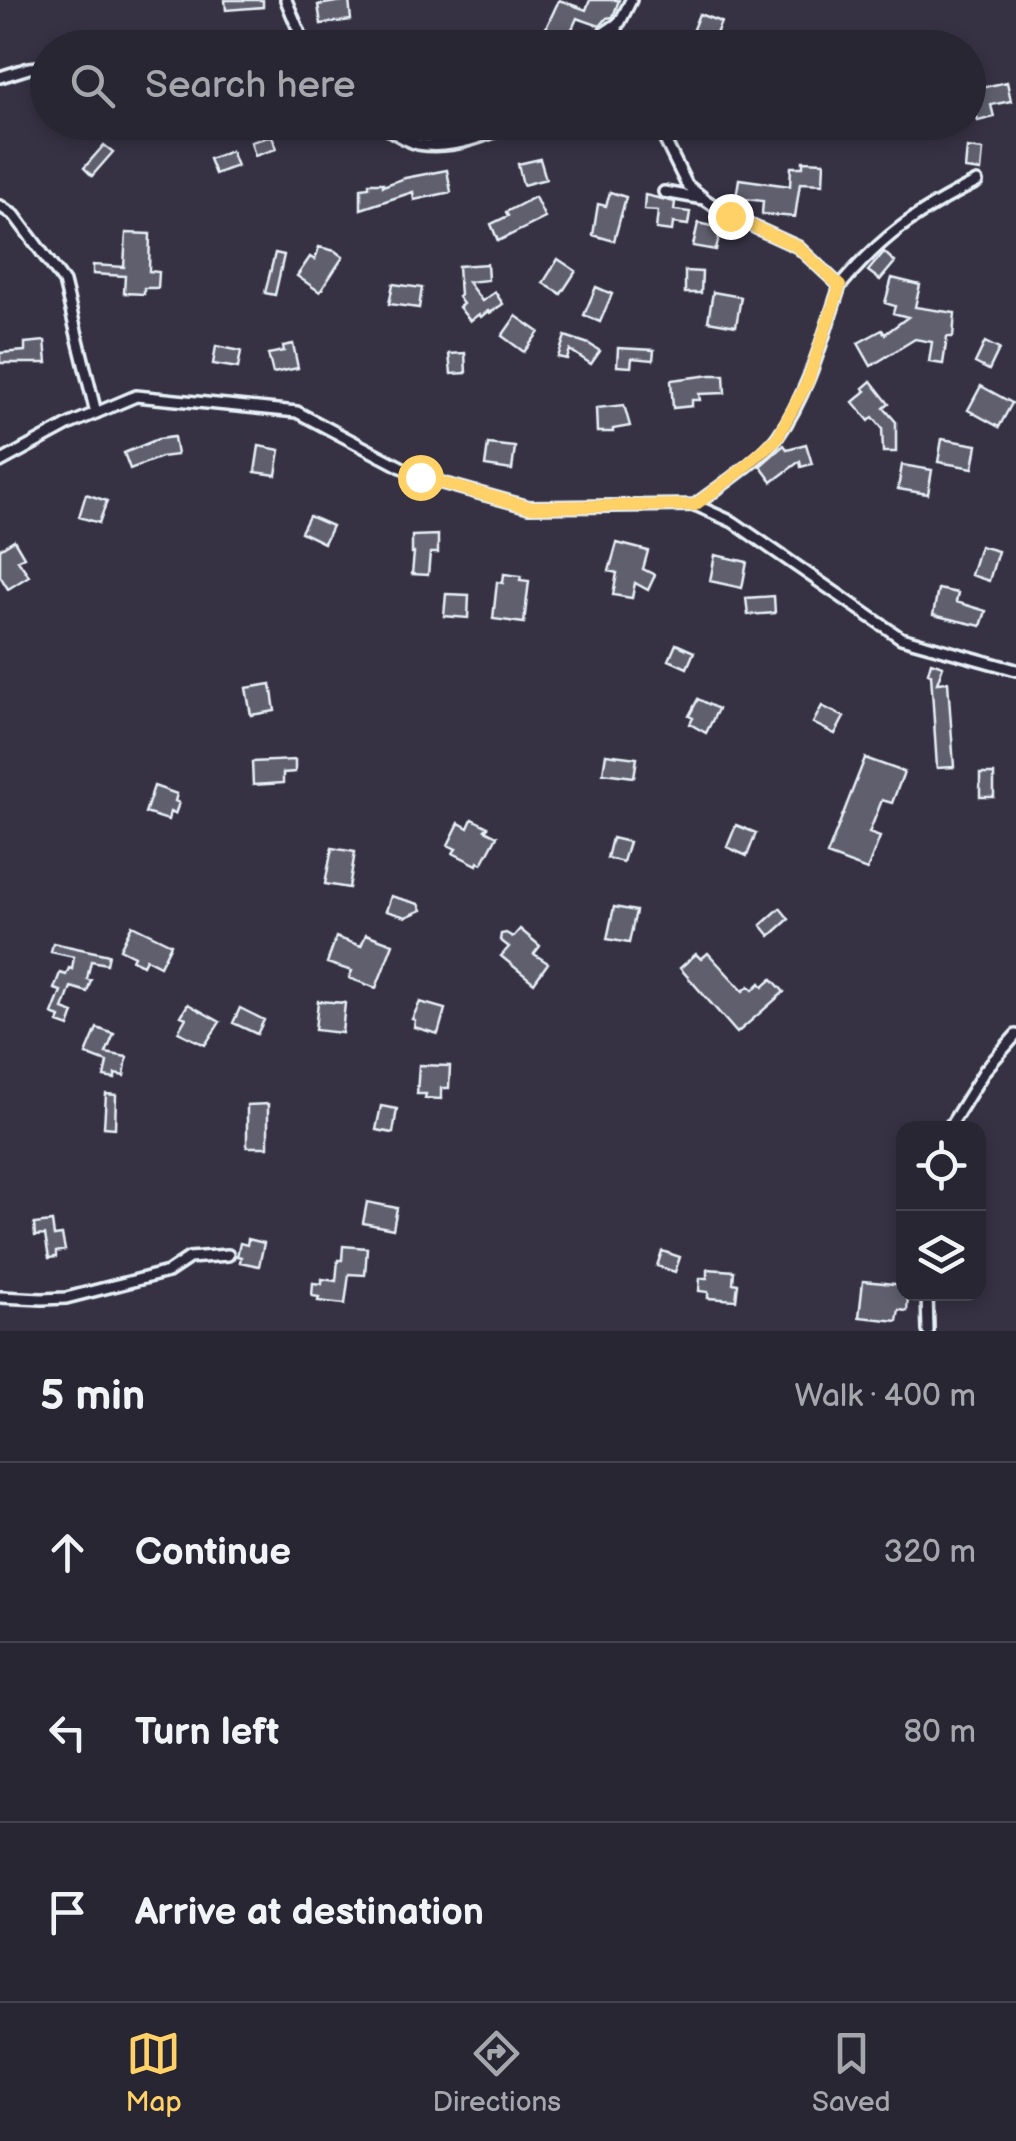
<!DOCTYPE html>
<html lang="en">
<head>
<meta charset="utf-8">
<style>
	body { margin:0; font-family:"Balsamiq Sans",sans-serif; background:#302e3b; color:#f1f3f6 }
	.controls { position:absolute; right:30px; bottom:30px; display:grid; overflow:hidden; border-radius:20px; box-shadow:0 5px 15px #0003 }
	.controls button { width:90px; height:90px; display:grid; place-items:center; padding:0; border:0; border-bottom:2px solid #44434e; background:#282633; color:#f1f3f6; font:50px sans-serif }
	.stop { position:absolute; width:30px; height:30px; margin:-22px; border:8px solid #ffd166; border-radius:50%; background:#fff }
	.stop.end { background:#ffd166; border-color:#fff; box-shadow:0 2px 10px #0008 }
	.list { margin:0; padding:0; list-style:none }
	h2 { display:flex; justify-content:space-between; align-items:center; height:130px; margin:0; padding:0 40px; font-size:42px }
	h2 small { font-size:32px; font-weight:400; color:#a5a5ac }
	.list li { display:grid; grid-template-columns:65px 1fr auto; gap:30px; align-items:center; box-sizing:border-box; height:180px; padding:0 40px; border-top:2px solid #44434e }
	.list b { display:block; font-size:38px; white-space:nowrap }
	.list em { font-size:32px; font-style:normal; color:#a5a5ac }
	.icon { flex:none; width:55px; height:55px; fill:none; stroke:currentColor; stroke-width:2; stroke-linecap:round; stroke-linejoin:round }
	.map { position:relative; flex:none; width:1016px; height:1331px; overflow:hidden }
	.search { position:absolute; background:#282633; box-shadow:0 5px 15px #0003; left:30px; right:30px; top:30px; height:110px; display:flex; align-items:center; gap:25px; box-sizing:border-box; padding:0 35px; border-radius:55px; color:#a5a5ac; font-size:38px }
	.sheet { height:670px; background:#282633 }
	nav { display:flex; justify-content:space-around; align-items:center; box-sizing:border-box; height:140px; border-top:2px solid #44434e; background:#282633; font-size:28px; color:#a5a5ac }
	nav a { display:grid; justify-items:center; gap:5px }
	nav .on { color:#ffd166 }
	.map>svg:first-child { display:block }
	.building { fill:#605e6e; stroke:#e8f1f8; stroke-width:2.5 }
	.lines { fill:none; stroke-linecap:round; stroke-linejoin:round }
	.street-casing { stroke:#e8f1f8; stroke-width:16 }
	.street { stroke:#2f2a3d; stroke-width:9 }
	.route { stroke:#ffd166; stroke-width:12 }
</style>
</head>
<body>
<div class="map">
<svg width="1016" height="1331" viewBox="0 0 1016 1331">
	<rect width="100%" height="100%" fill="#363244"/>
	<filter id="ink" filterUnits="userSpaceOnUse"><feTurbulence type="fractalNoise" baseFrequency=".01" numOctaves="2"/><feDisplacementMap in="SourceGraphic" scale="20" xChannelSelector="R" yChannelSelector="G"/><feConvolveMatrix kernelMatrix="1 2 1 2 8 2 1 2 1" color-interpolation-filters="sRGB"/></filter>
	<g filter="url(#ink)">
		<path class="building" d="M225,0H263V7L226,10Z
			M349,0L351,20L321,24L318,5Z
			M559,0L586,10L590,0H619L613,17L607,18L600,26L577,18L568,38L546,28Z
			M699,14L721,22L710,48L689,39Z
			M1007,82L1011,101L991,105L994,117L978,121L971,90Z
			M272,136L276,149L255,156L251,142Z
			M104,145L113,152L92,176L84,168Z
			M967,148L983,150L981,171L965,169Z
			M231,151L237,166L215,174L209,159Z
			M540,159L546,179L523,185L518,164Z
			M803,161L824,162L823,184L800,183L795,217L762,214L763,201L736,198L739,179L790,186L791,167H803Z
			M447,170L451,192L414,200L413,192L361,209V188L369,187V183H383V186L405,178Z
			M610,192L626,197L614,241L593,235L598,204L606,206Z
			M645,195L675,202L674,210L690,212L688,225L673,223L672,231L656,229L658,211L644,210Z
			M535,197L545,218L498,241L491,224L508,216L506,212Z
			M698,223L721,228L716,250L693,246Z
			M126,233L150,234L149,271L159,272L158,288H144V294L124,293L125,276L93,274V265L124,267Z
			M319,247L335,251L343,257L320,292L297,276L310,257L315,260Z
			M884,252L895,262L880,280L868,271Z
			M275,253L284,255L275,295L265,293Z
			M558,259L576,271L561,294L543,283Z
			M487,264L488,280L468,282L482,301L495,292L503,304L490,313L488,311L481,317L479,314L470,321L459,307L463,304L458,297L460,295L458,266Z
			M685,271L702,272L701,293H685Z
			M892,278L920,285L915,307L955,313L953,337H947L943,364L929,362L932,342L915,339L871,366L858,343L882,330L885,334L908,317L893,313L895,306L885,303Z
			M393,284L422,288L419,308L389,304Z
			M596,287L612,294L600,322L584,315Z
			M713,292L741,297L736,326L708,321Z
			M516,316L539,332L524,352L502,336Z
			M565,336L589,344L600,351L591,364L570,350L567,359L558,357Z
			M45,341L47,363H0V353L25,351V343Z
			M985,342L999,349L989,370L975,363Z
			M293,344L298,368L273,373L268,354L284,351L283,346Z
			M216,346L241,351L238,368L213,364Z
			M618,348L654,350L653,360L632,358L631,367L617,366Z
			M465,353L466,373L451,374L449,354Z
			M711,375H724L725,393L699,394L700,400H692V406L673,408L671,380Z
			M871,381L889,404L884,408L896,422V452H883L882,428L873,417L869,421L853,402L866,391L863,388Z
			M981,386L1012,403L999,427L968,410Z
			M624,405L630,426L613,429V432H597L596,408Z
			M174,437L177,455L161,457L130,469L124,453L158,439Z
			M942,439L977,445L973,468L938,462Z
			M488,444L515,447L512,470L485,466Z
			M806,444L812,464L801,467L800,461L772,482L760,466L784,445L787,449Z
			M259,446L280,450L276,475L255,472Z
			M902,465L932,470L928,494L898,489Z
			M86,494L107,501L99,523L79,517Z
			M309,516L332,526L324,543L301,532Z
			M438,535V553H430L428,575L412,574L414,553H412V536Z
			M14,540L24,557L18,560L29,576L8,589L0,576V549Z
			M617,543L648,551L643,569L655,575L648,590L635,583L632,598L613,595L617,573L609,571Z
			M980,546L998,551L989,581L971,575Z
			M715,555L747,562L742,588L710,581Z
			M504,574L521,576L520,580L529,581L524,623L493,619L497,582L503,583Z
			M938,589L958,593L956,602L986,611L981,626L933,615Z
			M446,594L469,595L468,618L444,616Z
			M774,596L775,613L748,615L746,598Z
			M676,644L694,652L687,668L669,660Z
			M931,662L943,666L937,683L948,682L954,767L937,768L931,674L928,673Z
			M271,684L275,711L251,715L246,688Z
			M698,699L718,709L706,733L690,724L693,718L689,716Z
			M822,706L844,717L835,734L813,723Z
			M606,754L637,758L634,777L603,773Z
			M865,758L904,772L892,803L882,800L869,833L880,837L867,870L827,855Z
			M295,760V772L283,773V783L253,785L252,762Z
			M980,774H994V797H980Z
			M154,786L177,794L175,801L179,803L175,814L170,812L168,820L145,813Z
			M472,819L488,827L485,830L497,836L482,864L478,862L477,865L453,853L456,849L448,845L459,823L468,828Z
			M736,825L756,833L747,856L727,847Z
			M612,838L629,842L623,862L607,858Z
			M332,848L355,852L349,888L325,884Z
			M391,896L419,904L422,910L406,917L386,911Z
			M614,907L636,911L629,943L607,939Z
			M780,908L789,919L770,936L761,925Z
			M132,925L171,944L160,966L146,959L143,965L132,960L134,956L120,949Z
			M520,929L540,946L534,954L548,963L534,983L501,956L509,947L500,940L501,934L506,933L513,937Z
			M366,934L393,944L376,988L349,978L352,971L327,963L336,937L361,946Z
			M53,943L109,955L107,964L91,961L87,979L91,980L87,992L71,987L63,1009L74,1013L69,1027L58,1023L60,1017L52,1014L61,991L54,989L60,973L66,975L69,968L72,969L74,957L51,952Z
			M708,953L743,991L749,986L753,990L760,983L763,987L772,979L784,992L737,1033L680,968L696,954L701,959Z
			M318,1001L345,1003L342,1033L315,1030Z
			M420,1002L445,1009L438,1034L414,1027L415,1020L412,1019Z
			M188,1004L220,1022L205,1045L178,1032L186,1018L181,1016Z
			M240,1008L264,1020L257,1034L233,1023Z
			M97,1028L114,1034L106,1053L127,1057L124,1076L115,1074V1079L104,1077L107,1062L86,1054Z
			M419,1065L450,1066L449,1088H441V1099L425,1098L426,1094H417Z
			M106,1094L116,1095L115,1128L104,1127Z
			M268,1104V1147H247V1105Z
			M381,1106L397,1109L393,1133L376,1130Z
			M367,1202L397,1208L393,1229L363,1223Z
			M52,1222L54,1236L62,1235L65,1250L56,1252V1257L49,1258L45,1235L35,1236L34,1224Z
			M248,1239L264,1243L259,1266L240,1262L241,1257L237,1256L240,1243L247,1245Z
			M343,1246L367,1248L365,1275L349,1274L345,1304L318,1301L319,1297L312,1296L313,1283L322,1284V1279L336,1281L338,1260H342Z
			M662,1251L680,1257L675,1272L657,1266Z
			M707,1269L734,1271L733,1283L738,1284L736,1300L708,1298V1292L699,1291L700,1278H707Z
			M863,1281L904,1285V1296L908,1297L907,1311L899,1310L897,1321L859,1317Z"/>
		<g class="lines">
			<g class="street-casing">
				<path id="street" d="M286,0L306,48
					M615,26L624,48
					M582,48L620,22L631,0
					M0,77L29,68L48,66
					M376,122C389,129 404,141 418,144C452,150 487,136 517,122
					M656,122L687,185L702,197
					M664,192L704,199L730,216L798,247L840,286
					M0,206L15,216L64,282L96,413
					M0,462L70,424L136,396L297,412L420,477L529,507L695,505L733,522L901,638L1016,670
					M695,505C717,488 763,458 778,436C809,392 823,336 840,286C883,235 917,212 977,182
					M949,1128L985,1070L1016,1035
					M927,1294L928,1331
					M0,1297L42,1299L66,1298L168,1272L189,1258L228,1255"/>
			</g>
			<use href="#street" class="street"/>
		</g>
	</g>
	<g class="lines" filter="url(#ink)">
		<path class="route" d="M420,477L529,507L695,505L739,472L777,438L807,383L840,286L798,247L730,216"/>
	</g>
</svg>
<div class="controls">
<button><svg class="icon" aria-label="locate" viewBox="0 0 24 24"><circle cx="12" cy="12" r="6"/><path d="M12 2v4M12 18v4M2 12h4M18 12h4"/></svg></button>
<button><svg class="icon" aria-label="layers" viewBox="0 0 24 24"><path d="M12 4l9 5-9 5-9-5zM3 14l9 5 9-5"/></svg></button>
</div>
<div class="stop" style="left:420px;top:477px"></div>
<div class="stop end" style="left:730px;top:216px"></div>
<div class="search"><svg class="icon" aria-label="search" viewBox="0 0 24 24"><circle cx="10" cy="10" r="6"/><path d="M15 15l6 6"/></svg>Search here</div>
</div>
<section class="sheet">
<h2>5 min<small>Walk · 400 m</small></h2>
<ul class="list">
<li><svg class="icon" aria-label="ahead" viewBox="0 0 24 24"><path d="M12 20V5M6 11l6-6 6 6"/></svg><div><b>Continue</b></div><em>320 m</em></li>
<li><svg class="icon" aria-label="left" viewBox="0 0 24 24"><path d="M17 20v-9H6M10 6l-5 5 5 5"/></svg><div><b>Turn left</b></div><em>80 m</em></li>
<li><svg class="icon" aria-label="arrive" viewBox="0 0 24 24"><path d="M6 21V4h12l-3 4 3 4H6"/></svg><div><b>Arrive at destination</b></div></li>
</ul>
</section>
<nav>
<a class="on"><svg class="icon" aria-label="map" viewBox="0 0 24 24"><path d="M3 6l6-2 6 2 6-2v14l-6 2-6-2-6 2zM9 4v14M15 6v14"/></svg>Map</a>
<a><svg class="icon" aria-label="directions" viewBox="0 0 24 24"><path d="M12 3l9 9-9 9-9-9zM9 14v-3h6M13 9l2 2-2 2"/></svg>Directions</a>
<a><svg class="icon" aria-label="saved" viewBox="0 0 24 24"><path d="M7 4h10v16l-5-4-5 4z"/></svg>Saved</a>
</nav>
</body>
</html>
